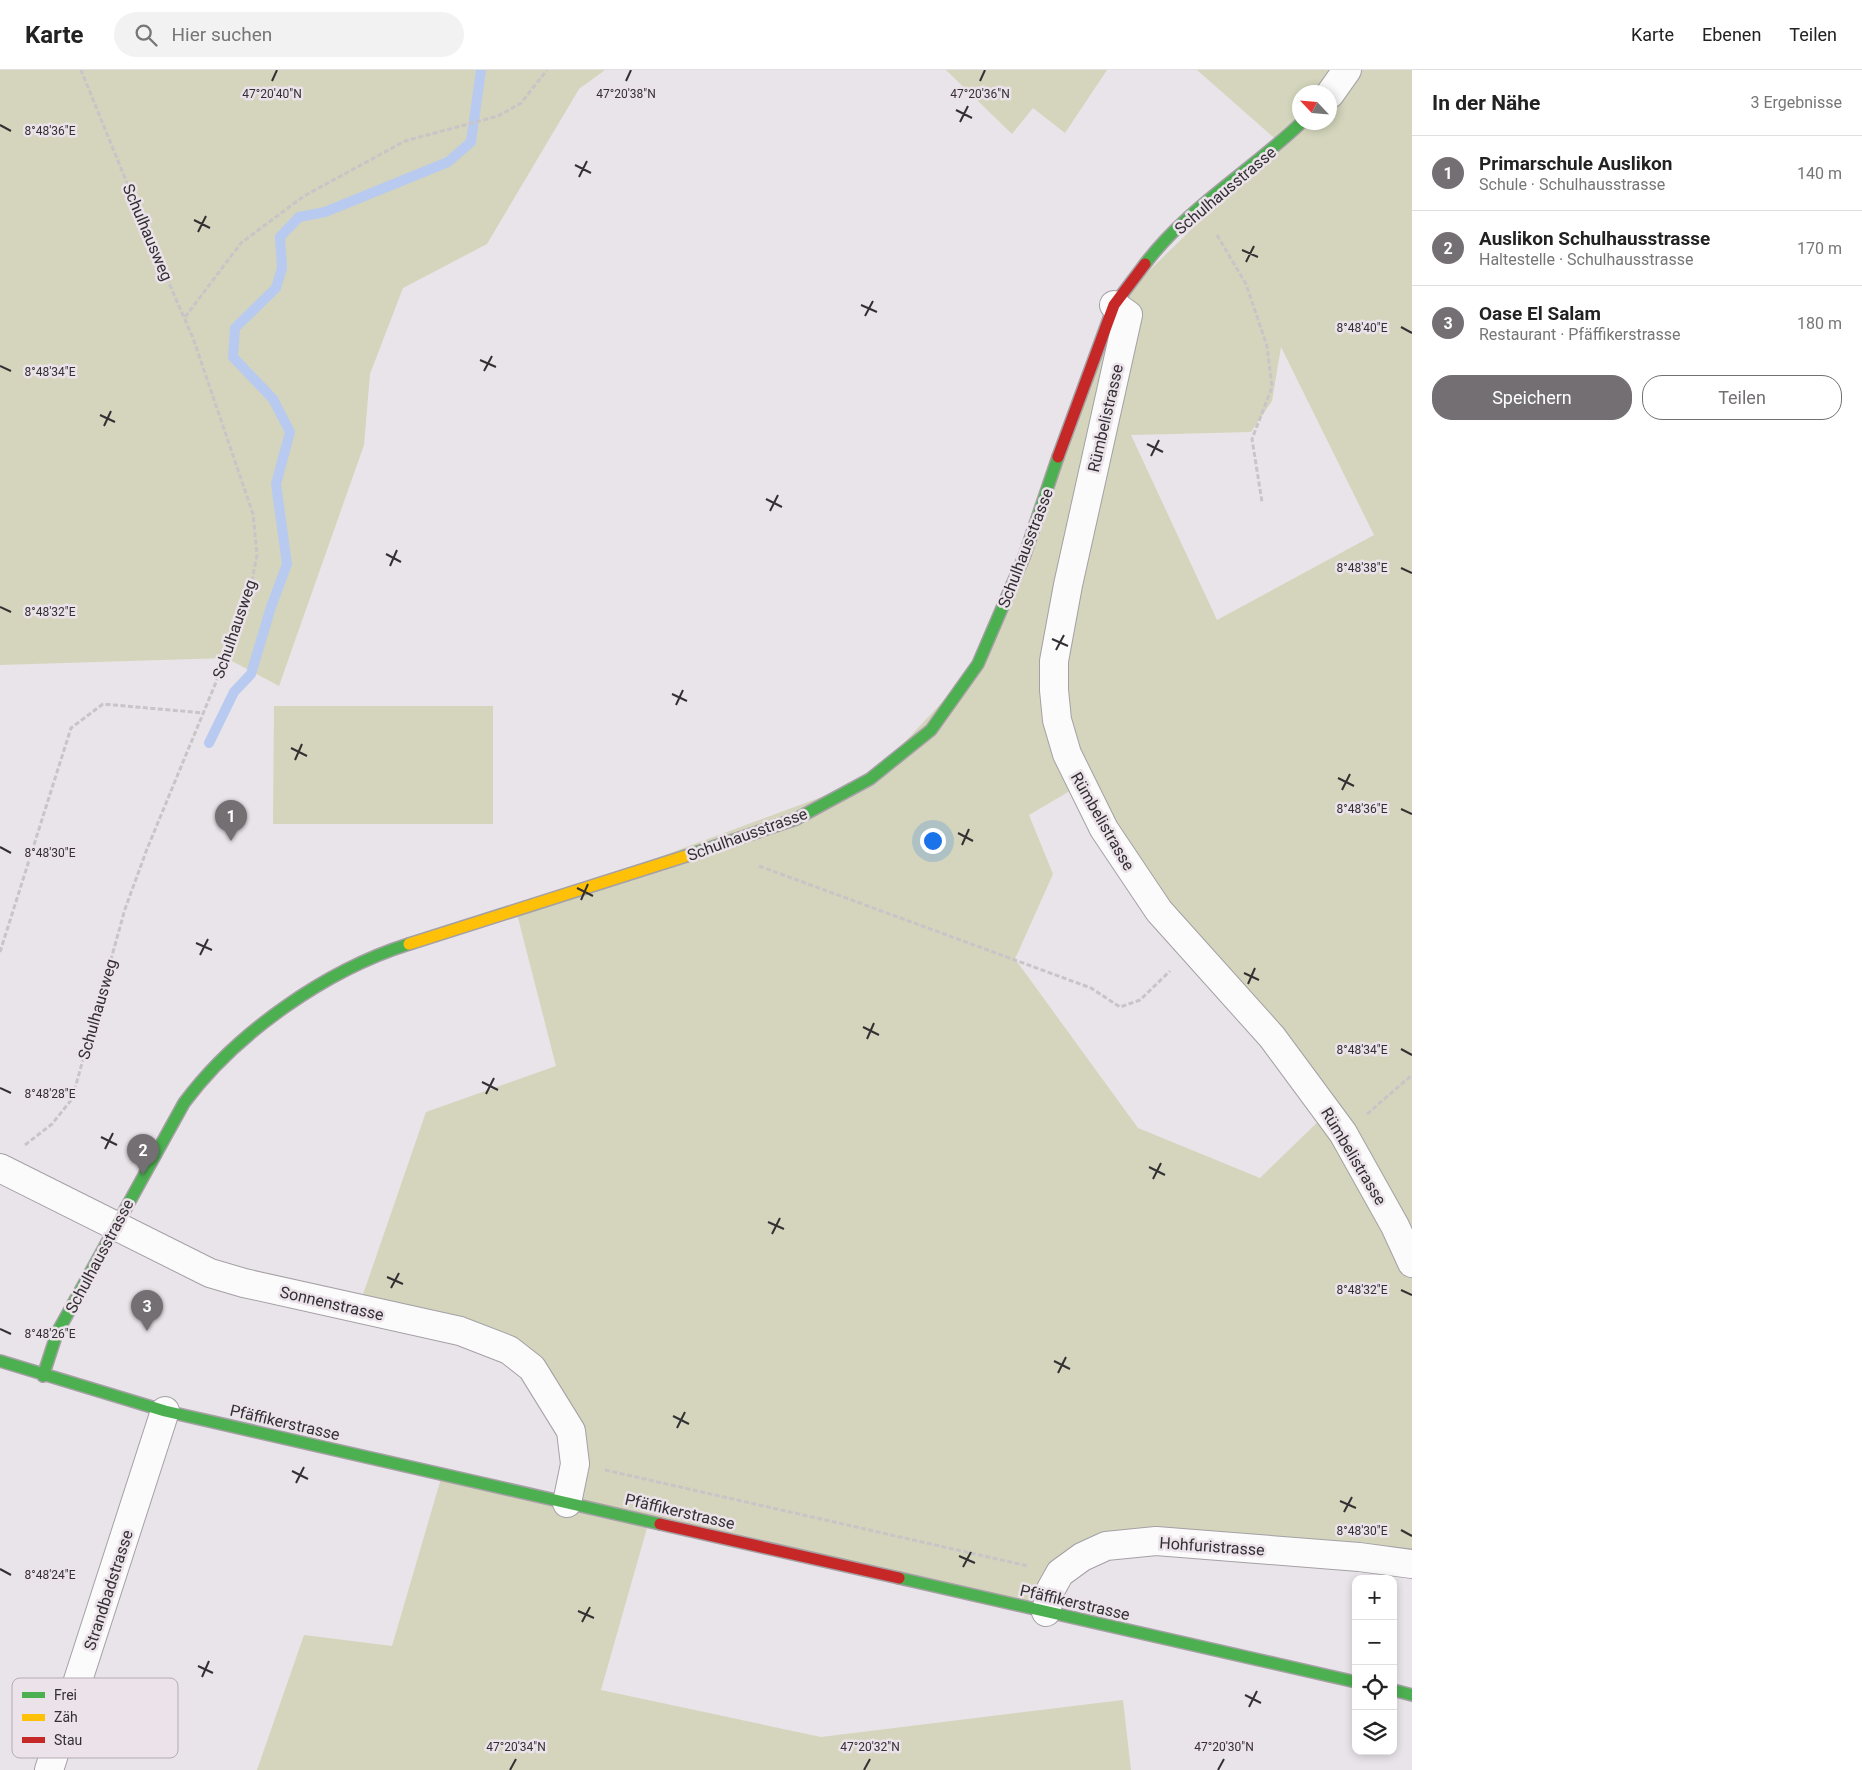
<!DOCTYPE html>
<html lang="de">
<head>
<meta charset="utf-8">
<style>
	body { margin:0; font-family:Roboto,sans-serif; background:#f2f2f2; color:#222 }
	.controls { position:absolute; right:15px; bottom:15px; display:grid; overflow:hidden; border-radius:10px; box-shadow:0 2px 8px #0003 }
	.controls button { width:45px; height:45px; display:grid; place-items:center; padding:0; border:0; border-bottom:1px solid #e0e0e0; background:#fff; color:#222; font:25px sans-serif }
	.compass { position:absolute; left:1292px; top:15px; width:45px; height:45px; border-radius:50%; background:#fff; box-shadow:0 2px 8px #0003; rotate:296deg }
	.you { position:absolute; left:932px; top:770px; width:18px; height:18px; margin:-12px; border:4px solid #fff; border-radius:50%; background:#1a73e8; box-shadow:0 0 0 8px #1a73e833 }
	.badge { display:grid; place-items:center; width:32px; height:32px; border-radius:50%; background:#736f73; color:#fff; font-size:16px; font-weight:700 }
	.pin { position:absolute; translate:-50% -41px; filter:drop-shadow(0 1px 2px #0008) }
	.pin::after { content:''; position:absolute; top:26px; width:18px; height:15px; background:inherit; clip-path:polygon(0 0,100% 0,50% 100%) }
	.list { margin:0; padding:0; list-style:none }
	h2 { display:flex; justify-content:space-between; align-items:center; height:65px; margin:0; padding:0 20px; font-size:21px }
	h2 small { font-size:16px; font-weight:400; color:#767676 }
	.list li { display:grid; grid-template-columns:32px 1fr auto; gap:15px; align-items:center; box-sizing:border-box; height:75px; padding:0 20px; border-top:1px solid #e0e0e0 }
	.list b { display:block; font-size:19px; white-space:nowrap }
	.list p { margin:0; font-size:16px; white-space:nowrap; color:#767676 }
	.list em { font-size:16px; font-style:normal; color:#767676 }
	.actions { display:flex; gap:10px; padding:15px 20px }
	.actions a { flex:1; padding:11px 0; border:1px solid #736f73; border-radius:20px; text-align:center; font-size:18px; color:#736f73 }
	.actions .main { background:#736f73; color:#fff }
	.icon { flex:none; width:28px; height:28px; fill:none; stroke:currentColor; stroke-width:2; stroke-linecap:round; stroke-linejoin:round }
	.map { position:relative; flex:none; width:1412px; height:1700px; overflow:hidden }
	header { display:flex; align-items:center; gap:30px; box-sizing:border-box; height:70px; padding:0 25px; background:#fff; border-bottom:1px solid #e0e0e0 }
	header strong { font-size:24px }
	nav { display:flex; gap:28px; margin-inline-start:auto; font-size:18px }
	.search { width:350px; height:45px; background:#f2f2f2; display:flex; align-items:center; gap:12px; box-sizing:border-box; padding:0 18px; border-radius:28px; color:#767676; font-size:19px }
	main { display:flex }
	aside { flex:1; background:#fff }
	.map>svg:first-child { display:block }
	.green { fill:#d4d5bc; fill-rule:evenodd }
	.lines { fill:none; stroke-linecap:round; stroke-linejoin:round }
	.stream { stroke:#b8caf0; stroke-width:10 }
	.street-casing { stroke:#a4a0a4; stroke-width:30 }
	.fast-casing { stroke:#a4a0a4; stroke-width:14 }
	.slow-casing { stroke:#a4a0a4; stroke-width:14 }
	.jam-casing { stroke:#a4a0a4; stroke-width:14 }
	.path { stroke:#c7c5c7; stroke-width:3; stroke-dasharray:5 2.5; stroke-linecap:butt }
	.street { stroke:#fcfbfc; stroke-width:28 }
	.fast { stroke:#4caf50; stroke-width:11 }
	.slow { stroke:#ffc107; stroke-width:11 }
	.jam { stroke:#c62828; stroke-width:11 }
	.ticks { fill:none; stroke:#333033; stroke-width:2 }
	.labels { text-anchor:middle; stroke-width:5; stroke-linejoin:round; paint-order:stroke }
	.street-label { font-size:16px; fill:#333033; stroke:#ebe2ea }
	.key { fill:#ebe2ea; stroke:#b4adb3; stroke-width:1 }
	.key-label { font-size:14px; fill:#333033 }
	.ticks-label { font-size:12px; text-anchor:middle; fill:#333033; stroke:#ebe2ea; stroke-width:5; stroke-linejoin:round; paint-order:stroke }
</style>
</head>
<body>
<header>
<strong>Karte</strong>
<div class="search"><svg class="icon" aria-label="search" viewBox="0 0 24 24"><circle cx="10" cy="10" r="6"/><path d="M15 15l6 6"/></svg>Hier suchen</div>
<nav><a>Karte</a><a>Ebenen</a><a>Teilen</a></nav>
</header>
<main>
<div class="map">
<svg width="1412" height="1700" viewBox="0 0 1412 1700">
	<rect width="100%" height="100%" fill="#e9e4e9"/>
	<path class="green" d="M0,0H605L579,19L487,174L403,218L370,304L364,375L279,616L226,588L0,595Z
		M946,0H1107L1065,63L1033,38L1012,64Z
		M1197,0H1412V1496L1156,1471L1061,1503L1046,1542L649,1451L601,1620L821,1667L1123,1630L1131,1700H257L304,1565L392,1576L442,1405L567,1433L575,1394L532,1298L358,1239L426,1042L556,996L516,840L870,709L978,594L1114,235L1280,73ZM1300,22H1330V52H1300ZM1281,277L1374,465L1217,550L1131,365L1251,362L1272,331ZM1080,715L1159,841L1328,1042L1260,1108L1138,1058L1015,889L1053,804L1029,745Z
		M274,636H493V754H273Z"/>
	<g class="lines">
		<path class="stream" d="M209,673L234,622L251,604L271,537L287,494L276,414L290,362L273,329L233,287L235,258L276,218L282,198L280,167L299,147L325,142L448,92L471,72L481,0"/>
		<g class="street-casing">
			<path id="street" d="M1330,24L1347,0
				M1114,235L1128,245L1068,515L1054,591V620L1057,650L1067,684L1104,759L1159,841L1272,967L1343,1063L1395,1156L1412,1193
				M0,1098L210,1203L244,1213L460,1261L509,1280L532,1298L571,1361L575,1394L567,1433
				M1046,1542L1051,1519L1060,1503L1082,1487L1106,1476L1156,1471L1359,1487L1412,1494
				M49,1700L165,1341"/>
		</g>
		<g class="fast-casing">
			<path id="fast" d="M1145,194C1188,137 1251,101 1302,52
				M686,786L796,749L870,709L931,660L978,594L1024,487L1058,387
				M0,1291L165,1341L660,1454
				M43,1306L57,1263L184,1033C236,963 326,900 409,874
				M899,1508L1356,1612
				M1393,1620L1412,1625"/>
		</g>
		<g class="slow-casing">
			<path id="slow" d="M409,874L686,786"/>
		</g>
		<g class="jam-casing">
			<path id="jam" d="M1058,387L1114,235L1145,194
				M660,1454L899,1508"/>
		</g>
		<path class="path" d="M1217,165L1246,214L1267,276L1272,317L1252,369L1262,432
			M185,247L241,173L304,126L405,71L498,46L521,33L547,0
			M759,796L1091,918L1120,937L1140,930L1170,901
			M0,882L71,658L103,634L204,643
			M1367,1044L1412,1005
			M25,1075L52,1054L72,1029L125,839L147,779L226,588L249,525L257,485L253,444L193,268L151,172L81,0
			M605,1400L1028,1496"/>
		<use href="#street" class="street"/>
		<use href="#fast" class="fast"/>
		<use href="#slow" class="slow"/>
		<use href="#jam" class="jam"/>
	</g>
	<path class="ticks" d="M272,11L277,0M626,11L631,0M980,11L985,0M956,40L972,48M960,52L968,36M0,55L11,61M575,95L591,103M579,107L587,91M194,150L210,158M198,162L206,146M1242,180L1258,187M1246,192L1254,176M861,235L877,242M865,246L873,231M1401,257L1412,263M480,290L496,297M0,296L11,301M484,301L492,286M100,345L115,352M104,356L111,341M1147,374L1163,382M1151,386L1159,370M766,429L782,437M770,441L778,425M386,484L401,492M390,496L397,480M1401,498L1412,503M0,537L11,542M1052,569L1068,576M1056,580L1064,565M672,624L687,631M676,635L683,620M291,678L307,686M295,690L302,674M1338,708L1354,716M1342,720L1350,704M1401,739L1412,744M958,763L973,771M962,775L969,759M0,777L11,783M577,818L593,826M581,830L588,814M196,873L212,880M200,885L208,869M1244,903L1259,910M1248,914L1255,898M863,957L879,965M867,969L874,953M1401,979L1412,985M482,1012L498,1020M0,1018L11,1023M486,1024L494,1008M101,1067L117,1075M105,1079L113,1063M1149,1097L1165,1105M1153,1109L1161,1093M768,1152L784,1159M772,1164L780,1148M387,1207L403,1214M391,1218L399,1203M1401,1220L1412,1225M0,1259L11,1264M1054,1291L1070,1299M1058,1303L1066,1287M673,1346L689,1354M677,1358L685,1342M292,1401L308,1409M296,1413L304,1397M1340,1431L1356,1438M1344,1442L1352,1427M1401,1460L1412,1466M959,1486L975,1493M963,1497L971,1482M0,1499L11,1505M578,1541L594,1548M582,1552L590,1537M198,1596L213,1603M202,1607L209,1591M1245,1625L1261,1633M1249,1637L1257,1621M510,1700L516,1689M864,1700L870,1689M1218,1700L1224,1689"/>
	<g class="labels">
		<g class="street-label">
			<text transform="translate(1225 120) rotate(-40)" y="6">Schulhausstrasse</text>
			<text transform="translate(148 162) rotate(67)" y="6">Schulhausweg</text>
			<text transform="translate(1105 348) rotate(-77)" y="6">Rümbelistrasse</text>
			<text transform="translate(1025 478) rotate(-69)" y="6">Schulhausstrasse</text>
			<text transform="translate(234 559) rotate(-71)" y="6">Schulhausweg</text>
			<text transform="translate(1103 751) rotate(60)" y="6">Rümbelistrasse</text>
			<text transform="translate(747 764) rotate(-20)" y="6">Schulhausstrasse</text>
			<text transform="translate(97 939) rotate(-74)" y="6">Schulhausweg</text>
			<text transform="translate(1354 1086) rotate(59)" y="6">Rümbelistrasse</text>
			<text transform="translate(99 1186) rotate(-62)" y="6">Schulhausstrasse</text>
			<text transform="translate(332 1233) rotate(13)" y="6">Sonnenstrasse</text>
			<text transform="translate(285 1352) rotate(13)" y="6">Pfäffikerstrasse</text>
			<text transform="translate(680 1441) rotate(13)" y="6">Pfäffikerstrasse</text>
			<text transform="translate(1212 1476) rotate(4)" y="6">Hohfuristrasse</text>
			<text transform="translate(108 1520) rotate(-72)" y="6">Strandbadstrasse</text>
			<text transform="translate(1075 1532) rotate(13)" y="6">Pfäffikerstrasse</text>
		</g>
	</g>
	<rect x="12" y="1608" width="166" height="80" rx="8" class="key"/>
	<rect x="22" y="1622" width="23" height="6" fill="#4caf50"/>
	<rect x="22" y="1644" width="23" height="7" fill="#ffc107"/>
	<rect x="22" y="1667" width="23" height="6" fill="#c62828"/>
	<g class="key-label">
		<text x="54" y="1630">Frei</text>
		<text x="54" y="1652">Zäh</text>
		<text x="54" y="1675">Stau</text>
	</g>
	<g class="ticks-label">
		<text x="272" y="28">47°20'40"N</text>
		<text x="626" y="28">47°20'38"N</text>
		<text x="980" y="28">47°20'36"N</text>
		<text x="50" y="65">8°48'36"E</text>
		<text x="1362" y="262">8°48'40"E</text>
		<text x="50" y="306">8°48'34"E</text>
		<text x="1362" y="502">8°48'38"E</text>
		<text x="50" y="546">8°48'32"E</text>
		<text x="1362" y="743">8°48'36"E</text>
		<text x="50" y="787">8°48'30"E</text>
		<text x="1362" y="984">8°48'34"E</text>
		<text x="50" y="1028">8°48'28"E</text>
		<text x="1362" y="1224">8°48'32"E</text>
		<text x="50" y="1268">8°48'26"E</text>
		<text x="1362" y="1465">8°48'30"E</text>
		<text x="50" y="1509">8°48'24"E</text>
		<text x="516" y="1681">47°20'34"N</text>
		<text x="870" y="1681">47°20'32"N</text>
		<text x="1224" y="1681">47°20'30"N</text>
	</g>
</svg>
<div class="controls">
<button>+</button>
<button>−</button>
<button><svg class="icon" aria-label="locate" viewBox="0 0 24 24"><circle cx="12" cy="12" r="6"/><path d="M12 2v4M12 18v4M2 12h4M18 12h4"/></svg></button>
<button><svg class="icon" aria-label="layers" viewBox="0 0 24 24"><path d="M12 4l9 5-9 5-9-5zM3 14l9 5 9-5"/></svg></button>
</div>
<svg class="compass" viewBox="-18 -18 36 36"><path d="M0-13l5 13h-10z" fill="#e53935"/><path d="M0 13l5-13h-10z" fill="#767676"/></svg>
<div class="you"></div>
<div class="pin badge" style="left:231px;top:771px">1</div>
<div class="pin badge" style="left:143px;top:1105px">2</div>
<div class="pin badge" style="left:147px;top:1261px">3</div>
</div>
<aside>
<h2>In der Nähe<small>3 Ergebnisse</small></h2>
<ul class="list">
<li><span class="badge">1</span><div><b>Primarschule Auslikon</b><p>Schule · Schulhausstrasse</p></div><em>140 m</em></li>
<li><span class="badge">2</span><div><b>Auslikon Schulhausstrasse</b><p>Haltestelle · Schulhausstrasse</p></div><em>170 m</em></li>
<li><span class="badge">3</span><div><b>Oase El Salam</b><p>Restaurant · Pfäffikerstrasse</p></div><em>180 m</em></li>
</ul>
<div class="actions"><a class="main">Speichern</a><a>Teilen</a></div>
</aside>
</main>
</body>
</html>
